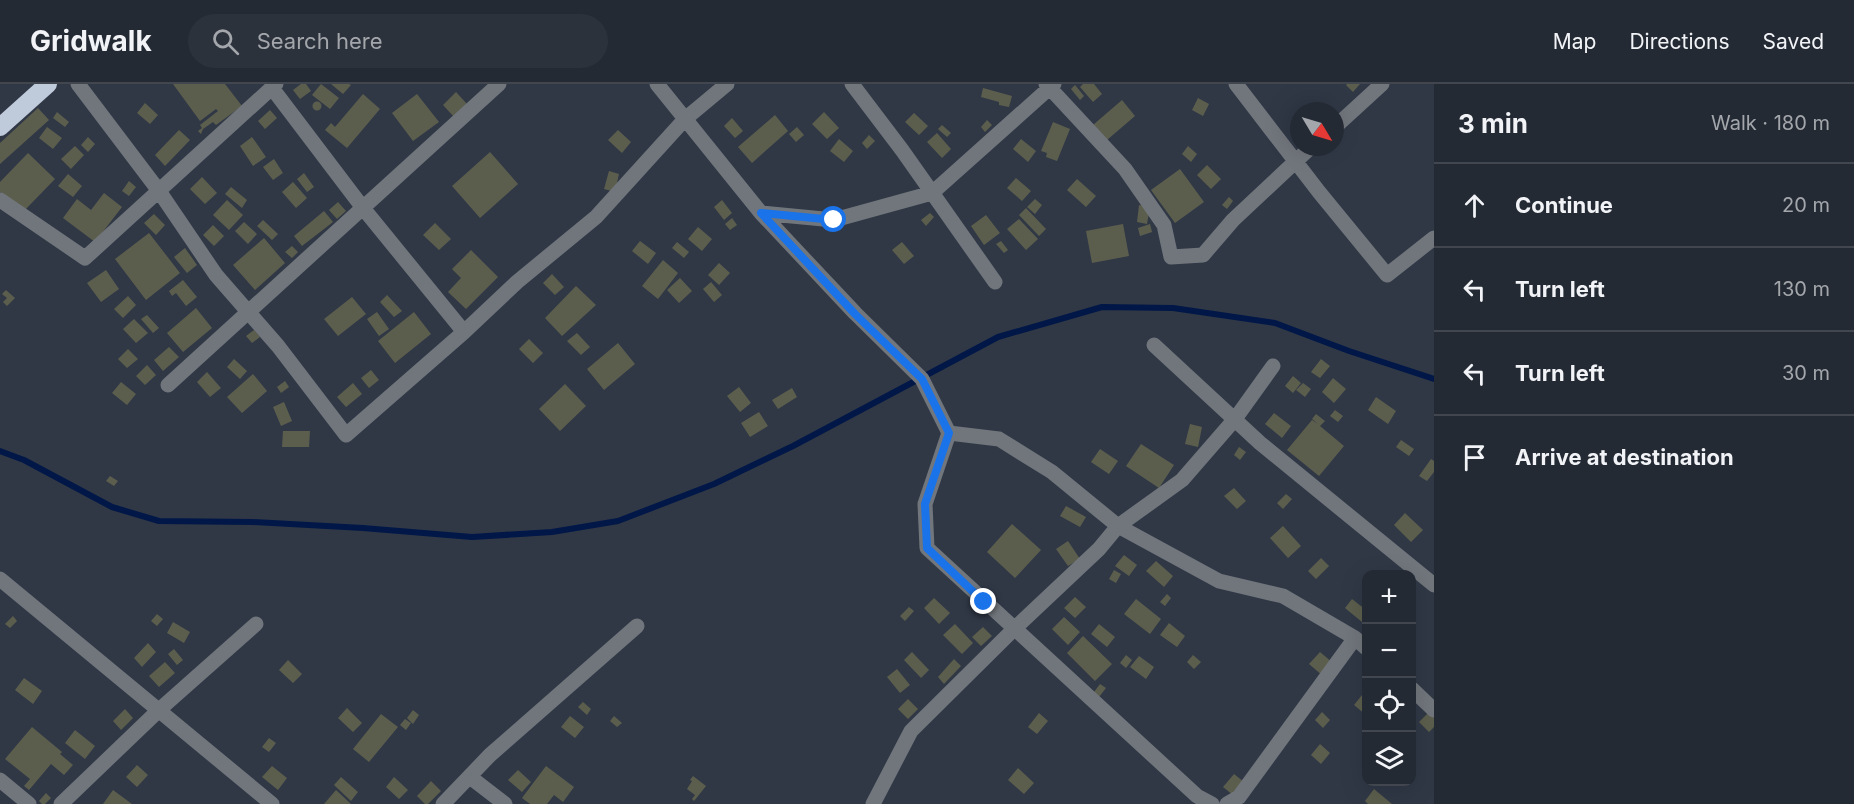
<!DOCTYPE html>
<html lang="en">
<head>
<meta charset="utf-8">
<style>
	body { margin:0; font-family:Inter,sans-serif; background:#2c323c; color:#f1f3f6 }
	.controls { position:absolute; right:18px; bottom:18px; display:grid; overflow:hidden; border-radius:12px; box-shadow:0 6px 24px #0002 }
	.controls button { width:54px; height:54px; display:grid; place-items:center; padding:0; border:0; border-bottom:2px solid #41464f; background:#242a34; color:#f1f3f6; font:30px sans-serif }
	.compass { position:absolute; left:1290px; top:18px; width:54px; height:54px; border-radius:50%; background:#242a34; box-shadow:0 6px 24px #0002; rotate:128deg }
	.stop { position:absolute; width:18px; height:18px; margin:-14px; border:4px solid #1a73e8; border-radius:50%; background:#fff }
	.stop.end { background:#1a73e8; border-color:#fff; box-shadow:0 2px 6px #0008 }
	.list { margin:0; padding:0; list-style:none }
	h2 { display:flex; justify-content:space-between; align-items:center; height:78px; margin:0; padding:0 24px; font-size:26px }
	h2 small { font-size:20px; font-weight:400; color:#a3a7ac }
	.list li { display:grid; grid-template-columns:39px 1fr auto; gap:18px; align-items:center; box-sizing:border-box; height:84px; padding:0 24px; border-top:2px solid #41464f }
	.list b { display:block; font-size:22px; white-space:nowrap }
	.list em { font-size:20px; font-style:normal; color:#a3a7ac }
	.icon { flex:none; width:33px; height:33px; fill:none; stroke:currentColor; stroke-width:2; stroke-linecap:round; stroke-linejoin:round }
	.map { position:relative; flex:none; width:1434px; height:720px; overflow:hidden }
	header { display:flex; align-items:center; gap:36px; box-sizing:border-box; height:84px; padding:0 30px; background:#242a34; border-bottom:2px solid #41464f }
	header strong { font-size:28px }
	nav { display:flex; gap:33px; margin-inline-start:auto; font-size:21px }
	.search { width:420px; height:54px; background:#2c323c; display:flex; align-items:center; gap:15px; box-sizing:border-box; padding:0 21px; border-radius:33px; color:#a3a7ac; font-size:22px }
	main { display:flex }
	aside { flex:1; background:#242a34 }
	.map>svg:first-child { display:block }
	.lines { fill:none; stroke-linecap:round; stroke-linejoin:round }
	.stream { stroke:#001747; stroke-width:6 }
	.building { fill:#5c5e4d }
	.minor { stroke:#71767c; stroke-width:15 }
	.highway { stroke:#bfcadb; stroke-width:18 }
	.route { stroke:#1a73e8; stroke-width:8 }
</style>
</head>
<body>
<header>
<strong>Gridwalk</strong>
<div class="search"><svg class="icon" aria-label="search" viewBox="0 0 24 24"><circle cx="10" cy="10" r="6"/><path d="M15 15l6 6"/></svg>Search here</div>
<nav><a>Map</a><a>Directions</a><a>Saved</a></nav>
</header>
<main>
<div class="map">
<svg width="1434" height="720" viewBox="0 0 1434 720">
	<rect width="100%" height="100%" fill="#303846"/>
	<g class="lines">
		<path class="stream" d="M0,367L24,376L112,423L159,437L252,438L363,444L472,453L552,448L618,437L714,400L793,362L998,253L1102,223L1173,224L1275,239L1349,267L1434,295"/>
	</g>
	<path class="building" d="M173,0H225L242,22L216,41L213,38L203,45L201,50L198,47L202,44L200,41L218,27L216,25L200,37Z
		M301,0H306L311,7L300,15L293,6Z
		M321,0L339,14L330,25L312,11Z
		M331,0H349L351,1L343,10Z
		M1083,0H1094L1102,10L1093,18L1080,3Z
		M1347,0H1360L1353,8L1346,1Z
		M1075,1L1084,12L1080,16L1071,5Z
		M983,4L1012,12L1009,23L999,21V18L981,13Z
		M456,8L467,20L454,33L443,21Z
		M363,10L380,25L347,64L325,46L331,39L335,43Z
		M417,10L439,38L413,57L392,29Z
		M1198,14L1209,20L1203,32L1192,26Z
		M1122,16L1135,32L1107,56L1093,41Z
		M312.5 22a4.5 4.5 0 1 1 9 0a4.5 4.5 0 1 1-9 0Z
		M145,19L158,31L150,40L137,29Z
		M38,24L49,36L0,80V59Z
		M270,26L277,34L265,45L258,37Z
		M57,28L69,38L65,43L53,34Z
		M824,28L839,44L827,55L812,40Z
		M914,29L928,42L919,51L905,38Z
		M775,31L788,47L752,79L738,63Z
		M732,34L743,47L735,54L724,42Z
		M987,36L992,41L985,48L981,43Z
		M1053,38L1070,45L1057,77L1046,73L1047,69L1041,67Z
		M942,41L951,49L947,53L938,45Z
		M47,43L62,54L53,65L39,54Z
		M797,43L804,51L796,58L789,50Z
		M179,46L190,56L165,82L155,71Z
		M618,46L631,58L622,69L608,56Z
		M937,49L951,65L942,74L927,58Z
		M869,51L875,57L867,65L862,59Z
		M88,53L95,60L88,68L81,61Z
		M252,53L266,73L253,82L240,62Z
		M839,55L853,67L844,78L830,67Z
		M1021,55L1036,67L1028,78L1013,65Z
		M75,62L84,71L71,85L61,75Z
		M1188,62L1197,70L1191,78L1182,70Z
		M490,68L518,100L480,134L452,102Z
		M28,69L55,95L22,129L0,108V98Z
		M274,75L283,89L273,96L263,83Z
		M1207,81L1221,95L1211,105L1197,91Z
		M1180,85L1204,118L1175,139L1151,106Z
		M609,87L619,90L615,108L604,105Z
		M304,89L314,103L307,108L297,95Z
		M68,90L82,102L73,113L58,102Z
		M202,93L217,109L205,120L190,105Z
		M1016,94L1031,107L1022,117L1007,104Z
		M1077,95L1096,112L1086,123L1067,106Z
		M129,97L136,103L129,112L122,107Z
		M293,98L307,114L296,124L282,108Z
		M231,103L247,116L242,124L225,110Z
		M104,109L122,123L95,158L63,134L77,115L91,126Z
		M1229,113L1233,117L1227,125L1222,121Z
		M1035,115L1042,121L1035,130L1027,123Z
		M227,116L243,131L229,146L213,131Z
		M722,116L732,129L724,136L714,123Z
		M338,118L346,127L337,135L329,126Z
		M1139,121L1150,123L1147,140L1137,138Z
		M1026,124L1046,145L1039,152L1019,131Z
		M324,127L333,138L302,162L294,152Z
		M930,129L934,133L926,142L921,136Z
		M154,130L165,141L156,151L144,139Z
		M986,131L1000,149L984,161L971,142Z
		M732,134L737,141L730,146L725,140Z
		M1019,135L1038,155L1026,166L1007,145Z
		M263,136L278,150L272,156L257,142Z
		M244,138L257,150L248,160L235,147Z
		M435,139L451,155L439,166L423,151Z
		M1123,140L1129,172L1092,179L1086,147Z
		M1150,140L1152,148L1140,152L1138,144Z
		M213,141L224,152L214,162L203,151Z
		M698,143L712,155L702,167L688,155Z
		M149,149L180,189L146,216L115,175Z
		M264,154L285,179L255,206L233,181Z
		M640,157L656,169L648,180L632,167Z
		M1001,157L1008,166L1004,169L996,160Z
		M677,158L689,168L684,174L672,164Z
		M902,158L914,172L904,180L892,166Z
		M292,162L298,168L292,174L285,168Z
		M185,164L197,181L187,189L174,173Z
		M471,166L498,193L466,225L448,208L461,194L452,185Z
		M663,176L678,189L658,215L642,202Z
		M719,179L730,189L719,201L708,191Z
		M106,186L119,205L101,218L87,199Z
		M552,190L564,203L555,211L543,199Z
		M680,194L692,207L679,219L667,206Z
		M183,196L197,213L186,222L176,209L172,212L169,207Z
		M711,198L722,211L714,218L703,205Z
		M576,202L596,221L562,252L545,234Z
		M6,206L15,214L7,222L3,218L7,214L2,210Z
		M387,211L402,227L394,233L380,218Z
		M128,212L136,221L123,234L114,225Z
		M352,213L366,230L338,252L324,235Z
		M196,224L212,244L183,268L167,249Z
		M377,228L389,245L379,252L367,235Z
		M414,228L431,250L395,279L378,257Z
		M147,231L159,244L153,249L141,235Z
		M134,235L148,249L136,259L123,245Z
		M254,246L260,253L252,259L246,252Z
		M577,249L590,263L581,271L567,257Z
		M529,255L543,269L533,279L519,265Z
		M618,259L635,280L604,306L587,285Z
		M169,263L179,273L163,287L154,276Z
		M128,265L138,275L127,284L118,275Z
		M234,275L247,287L240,295L227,283Z
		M1321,275L1330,282L1320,294L1311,288Z
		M147,281L156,291L145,301L136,292Z
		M371,286L379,296L369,304L361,294Z
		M207,288L221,304L210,313L197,298Z
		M253,290L267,307L242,329L227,313Z
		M1293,292L1301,299L1293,309L1285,302Z
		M1333,294L1346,305L1334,319L1322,308Z
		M285,297L289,303L281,309L277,303Z
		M121,298L136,310L127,321L112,309Z
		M353,299L362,310L346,323L337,313Z
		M1303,299L1311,305L1305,313L1296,306Z
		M565,300L586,322L560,347L539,325Z
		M739,303L751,319L740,328L727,312Z
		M792,304L797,313L778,325L772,316Z
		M1376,313L1396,327L1388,340L1368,326Z
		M284,318L292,337L281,342L273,323Z
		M1335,326L1343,332L1338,338L1330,332Z
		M759,328L768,342L750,353L741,339Z
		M1274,329L1291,342L1282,354L1265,340Z
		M1316,330L1325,337L1320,342L1344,362L1319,392L1287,366L1312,336L1318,340L1312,335Z
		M1190,340L1202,343L1198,363L1185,360Z
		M283,347H310L309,363H282Z
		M1401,356L1414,365L1409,372L1396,363Z
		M1141,360L1174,381L1159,404L1126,382Z
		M1239,363L1246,368L1240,376L1234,371Z
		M1100,365L1118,377L1109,390L1091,378Z
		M1431,375L1434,377V388L1427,397L1419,392Z
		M110,392L118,397L114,402L106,397Z
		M1234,404L1246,417L1237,425L1224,412Z
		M1286,410L1292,415L1283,425L1277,419Z
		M1066,422L1086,433L1080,443L1060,432Z
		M1405,429L1423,446L1411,458L1394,441Z
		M1012,440L1041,466L1015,494L987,468Z
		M1283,442L1301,462L1288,474L1270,454Z
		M1068,457L1080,475L1068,482L1056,465Z
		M1124,471L1137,481L1129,492L1115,482Z
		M1321,474L1329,482L1316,495L1308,487Z
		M1156,477L1173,492L1164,503L1146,487Z
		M1114,486L1121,490L1116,499L1109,495Z
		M1167,510L1171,514L1165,522L1160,518Z
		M1075,513L1086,523L1075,534L1064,524Z
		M934,514L950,529L939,540L924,524Z
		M1136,515L1161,535L1150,550L1124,530Z
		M1352,515L1366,526V532L1362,538L1345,524Z
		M909,523L914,527L905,537L900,532Z
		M157,530L163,535L157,542L151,537Z
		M13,532L17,537L10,544L5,540Z
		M1064,533L1080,548L1068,561L1052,545Z
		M173,538L190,548L184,559L167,549Z
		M1169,539L1185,552L1177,563L1160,551Z
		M955,540L973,559L962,570L943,551Z
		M1099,540L1115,553L1107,563L1091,550Z
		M983,543L992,552L981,562L972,553Z
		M1083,552L1112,580L1095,597L1067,569Z
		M148,559L156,568L142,583L134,574Z
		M174,565L183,576L177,581L168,570Z
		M912,568L929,586L921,594L904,576Z
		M1320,568L1333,579L1323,592L1309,580Z
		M1126,571L1132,576L1126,584L1120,579Z
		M1193,571L1201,578L1194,585L1187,578Z
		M1139,572L1154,583L1146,595L1130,583Z
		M954,575L961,582L944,600L938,593Z
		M288,576L302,590L293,599L279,586Z
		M165,578L175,589L159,603L149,592Z
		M897,585L910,601L900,609L887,593Z
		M24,594L42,607L33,620L15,606Z
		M1100,600L1106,604L1099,613L1094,608Z
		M1366,606V631L1354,621Z
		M908,615L918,625L908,635L898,625Z
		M583,618L591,625L587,631L578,623Z
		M347,624L362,639L353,648L338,634Z
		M125,625L133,634L121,646L113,637Z
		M413,626L419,631L413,640L407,634Z
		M1430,627L1434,631V643L1429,648L1419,638Z
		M1322,628L1330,636L1323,644L1315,636Z
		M1039,629L1048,637L1037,650L1028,643Z
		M381,630L398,643L369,678L353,665Z
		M570,632L584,643L575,654L561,643Z
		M614,632L622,639L617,643L610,637Z
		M405,635L411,639L406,646L400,641Z
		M32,643L62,668L60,670L73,681L64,691L51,680L29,706L24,702L30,695L5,675Z
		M75,646L95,662L85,675L65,659Z
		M269,654L276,659L269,668L262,663Z
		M1320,660L1330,669L1321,680L1311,671Z
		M137,681L148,691L137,703L126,693Z
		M272,682L287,694L278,706L262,693Z
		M546,682L574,703L563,718L554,711L547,720H530L522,714Z
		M1018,684L1034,699L1024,710L1008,696Z
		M518,686L531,698L522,708L508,696Z
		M1234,690L1244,698L1233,711L1223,703Z
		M693,692L706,702L694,717L692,715L695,711L687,705L692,697L690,696Z
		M341,693L358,708L351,717L334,701Z
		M394,693L408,706L399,715L386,703Z
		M431,697L441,707L428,720H425L417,712Z
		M1374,705L1392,720H1368L1365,717Z
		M113,706L132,720H103Z
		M336,706L351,720H324Z
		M46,709L51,714L45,720H42L39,717Z"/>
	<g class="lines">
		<path class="minor" d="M78,0L159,107L216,191L278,262L346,351L464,248L517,198L596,133L685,35L727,0
			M657,0L761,129L855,229L922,295L949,349L925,420L927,464L1197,712L1212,720
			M852,0L902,66L995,198
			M1046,0L1125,85L1164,141L1171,173L1203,171L1233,136L1311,63
			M1236,0L1319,108L1387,191L1434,154
			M272,4L363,124L464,248
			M1335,43L1382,0
			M0,116L85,174L276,0
			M761,129L834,136L932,109L1054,0
			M1154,261L1260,359L1434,501
			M168,301L499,0
			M949,349L999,355L1052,388L1118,442L1219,497L1283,512L1355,554L1366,564
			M0,495L272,720
			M1412,605L1434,626
			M470,693L505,720
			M0,696L29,720
			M61,720L159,626L256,540
			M443,720L490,671L637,542
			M873,720L911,647L1014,545L1099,465L1118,442L1182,396L1235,335L1273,282
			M1227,720L1239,713L1355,554"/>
		<path class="highway" d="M0,43L48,0"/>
	</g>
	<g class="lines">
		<path class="route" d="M834,136L761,129L855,230L922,295L949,349L925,420L927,464L984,518"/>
	</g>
</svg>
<div class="controls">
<button>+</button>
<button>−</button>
<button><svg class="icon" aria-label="locate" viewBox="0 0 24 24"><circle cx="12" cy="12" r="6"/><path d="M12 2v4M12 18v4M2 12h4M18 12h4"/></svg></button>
<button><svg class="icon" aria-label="layers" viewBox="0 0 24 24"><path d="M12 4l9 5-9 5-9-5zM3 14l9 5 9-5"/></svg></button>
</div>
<svg class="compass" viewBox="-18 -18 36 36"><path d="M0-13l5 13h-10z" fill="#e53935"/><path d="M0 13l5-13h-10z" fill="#a3a7ac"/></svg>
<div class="stop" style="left:834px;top:136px"></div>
<div class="stop end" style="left:984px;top:518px"></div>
</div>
<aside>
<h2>3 min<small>Walk · 180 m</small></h2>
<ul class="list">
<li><svg class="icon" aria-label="ahead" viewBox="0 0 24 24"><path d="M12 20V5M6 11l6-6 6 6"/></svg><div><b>Continue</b></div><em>20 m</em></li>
<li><svg class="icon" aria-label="left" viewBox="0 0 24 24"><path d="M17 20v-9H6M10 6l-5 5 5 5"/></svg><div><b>Turn left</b></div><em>130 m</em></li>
<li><svg class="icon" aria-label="left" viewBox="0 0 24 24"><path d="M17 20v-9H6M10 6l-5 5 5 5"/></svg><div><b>Turn left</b></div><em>30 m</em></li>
<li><svg class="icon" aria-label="arrive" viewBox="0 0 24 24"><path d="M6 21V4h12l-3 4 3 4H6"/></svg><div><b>Arrive at destination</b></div></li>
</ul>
</aside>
</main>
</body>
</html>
